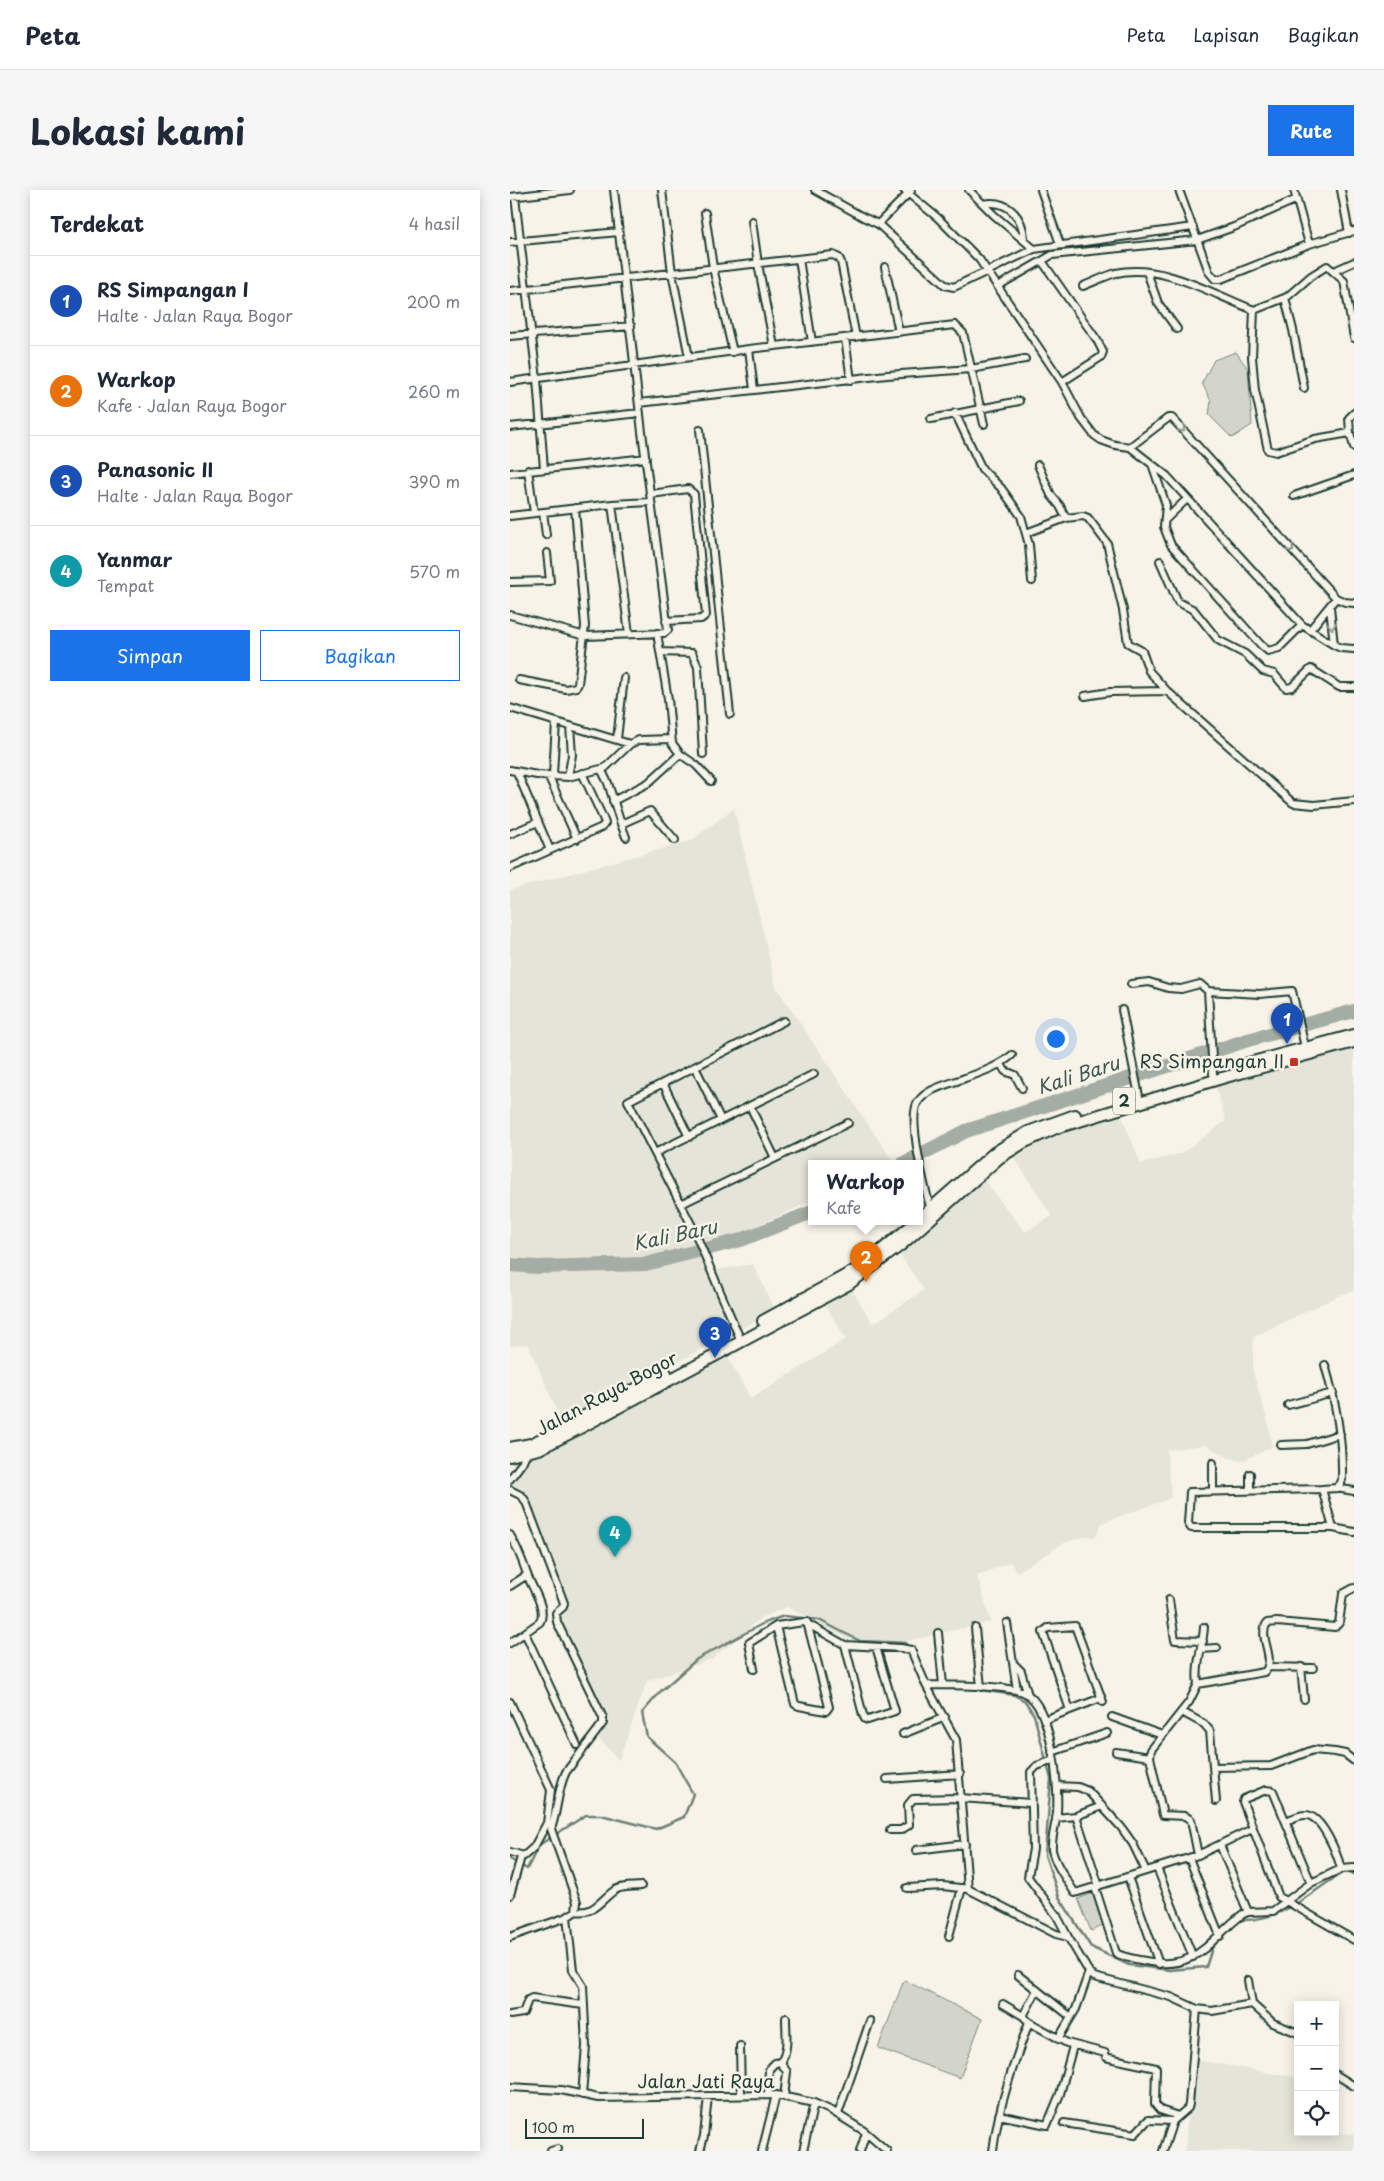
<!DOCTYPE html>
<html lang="id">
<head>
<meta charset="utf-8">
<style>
	body { margin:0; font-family:"Playpen Sans",sans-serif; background:#f6f6f7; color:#1f2937 }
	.controls { position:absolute; right:15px; bottom:15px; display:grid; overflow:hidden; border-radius:0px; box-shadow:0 2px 12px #0003 }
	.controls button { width:45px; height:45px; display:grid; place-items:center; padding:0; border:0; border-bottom:1px solid #e0e1e3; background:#fff; color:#1f2937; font:25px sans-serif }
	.scale { position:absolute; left:15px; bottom:12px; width:119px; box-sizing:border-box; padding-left:5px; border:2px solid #1f3d34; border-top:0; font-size:14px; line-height:18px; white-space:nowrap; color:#1f3d34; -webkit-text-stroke:4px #f7f3e8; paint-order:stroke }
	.you { position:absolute; left:545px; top:848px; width:18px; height:18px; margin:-12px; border:4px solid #fff; border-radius:50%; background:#1a73e8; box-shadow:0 0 0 8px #1a73e833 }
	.badge { display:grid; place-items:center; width:32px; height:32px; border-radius:50%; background:#1a73e8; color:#fff; font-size:16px; font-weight:700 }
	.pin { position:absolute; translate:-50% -41px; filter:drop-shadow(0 1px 2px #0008) }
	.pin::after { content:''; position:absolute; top:26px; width:18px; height:15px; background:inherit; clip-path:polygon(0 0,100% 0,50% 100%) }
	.popup { position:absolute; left:298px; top:970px; width:115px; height:65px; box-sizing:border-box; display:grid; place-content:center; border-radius:0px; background:#fff; filter:drop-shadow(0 1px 4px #0005); font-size:16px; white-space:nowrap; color:#747a83 }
	.popup b { font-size:19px; color:#1f2937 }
	.popup::after { content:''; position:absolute; left:50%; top:100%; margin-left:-10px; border:10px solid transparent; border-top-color:#fff }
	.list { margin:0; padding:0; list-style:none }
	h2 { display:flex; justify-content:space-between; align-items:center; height:65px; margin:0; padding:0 20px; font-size:21px }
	h2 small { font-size:16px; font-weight:400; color:#747a83 }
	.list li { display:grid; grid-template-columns:32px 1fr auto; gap:15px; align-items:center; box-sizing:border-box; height:90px; padding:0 20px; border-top:1px solid #e0e1e3 }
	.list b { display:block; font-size:19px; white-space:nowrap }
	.list p { margin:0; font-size:16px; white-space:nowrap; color:#747a83 }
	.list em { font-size:16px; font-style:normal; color:#747a83 }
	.actions { display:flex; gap:10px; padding:15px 20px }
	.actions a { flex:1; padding:11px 0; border:1px solid #1a73e8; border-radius:0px; text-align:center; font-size:18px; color:#1a73e8 }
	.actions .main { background:#1a73e8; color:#fff }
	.icon { flex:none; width:28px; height:28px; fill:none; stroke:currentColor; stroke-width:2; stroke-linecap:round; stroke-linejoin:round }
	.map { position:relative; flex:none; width:844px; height:1961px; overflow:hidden; border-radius:0px }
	header { display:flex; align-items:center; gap:30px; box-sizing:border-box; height:70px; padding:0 25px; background:#fff; border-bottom:1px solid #e0e1e3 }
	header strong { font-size:24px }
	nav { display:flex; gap:28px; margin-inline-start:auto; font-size:18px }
	.intro { display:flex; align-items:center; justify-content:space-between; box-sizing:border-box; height:120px; padding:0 30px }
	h1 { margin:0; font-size:35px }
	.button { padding:12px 22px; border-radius:0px; background:#1a73e8; color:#fff; font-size:18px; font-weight:700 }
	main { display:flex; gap:30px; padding:0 30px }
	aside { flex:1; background:#fff; border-radius:0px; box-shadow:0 2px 12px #0003 }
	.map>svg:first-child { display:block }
	.built { fill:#e5e4d9 }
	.green { fill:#d3d5ca; stroke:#79897f }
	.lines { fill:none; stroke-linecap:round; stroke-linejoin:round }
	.stream { stroke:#6f8077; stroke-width:2.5 }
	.river { stroke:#a4ada3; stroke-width:14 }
	.minor-casing { stroke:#1f3d34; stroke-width:10 }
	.trunk-casing { stroke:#1f3d34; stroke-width:14 }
	.minor { stroke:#f7f3e8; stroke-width:6 }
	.trunk { stroke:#f7f3e8; stroke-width:10 }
	.oneway { stroke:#8b988e }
	.poi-dot { fill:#c8321e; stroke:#f7f3e8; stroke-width:2 }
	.labels { text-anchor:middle; stroke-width:5; stroke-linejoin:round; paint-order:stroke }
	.shield { fill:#f7f3e8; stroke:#60746a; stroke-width:1 }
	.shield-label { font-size:16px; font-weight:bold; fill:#1f3d34 }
	.poi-label { font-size:18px; fill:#1f3d34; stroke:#f7f3e8; text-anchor:end }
	.street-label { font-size:18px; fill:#1f3d34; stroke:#f7f3e8 }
	.water-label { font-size:19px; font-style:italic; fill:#405950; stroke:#f7f3e8 }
</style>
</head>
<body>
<header>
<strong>Peta</strong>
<nav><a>Peta</a><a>Lapisan</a><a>Bagikan</a></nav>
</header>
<div class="intro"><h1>Lokasi kami</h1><a class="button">Rute</a></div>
<main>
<aside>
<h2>Terdekat<small>4 hasil</small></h2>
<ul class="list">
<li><span class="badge" style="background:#1a4fb4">1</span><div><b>RS Simpangan I</b><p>Halte · Jalan Raya Bogor</p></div><em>200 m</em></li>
<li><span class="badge" style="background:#e8710a">2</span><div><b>Warkop</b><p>Kafe · Jalan Raya Bogor</p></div><em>260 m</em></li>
<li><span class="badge" style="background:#1a4fb4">3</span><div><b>Panasonic II</b><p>Halte · Jalan Raya Bogor</p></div><em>390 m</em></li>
<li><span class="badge" style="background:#0f9aa8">4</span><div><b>Yanmar</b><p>Tempat</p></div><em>570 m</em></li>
</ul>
<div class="actions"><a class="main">Simpan</a><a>Bagikan</a></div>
</aside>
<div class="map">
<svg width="844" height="1961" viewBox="0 0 844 1961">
	<rect width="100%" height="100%" fill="#f7f3e8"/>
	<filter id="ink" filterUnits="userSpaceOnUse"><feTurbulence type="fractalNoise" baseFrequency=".02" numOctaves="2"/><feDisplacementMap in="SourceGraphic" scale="10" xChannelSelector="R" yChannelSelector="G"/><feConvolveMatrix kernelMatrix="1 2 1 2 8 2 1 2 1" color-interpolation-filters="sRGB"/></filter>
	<g filter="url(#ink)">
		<path class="built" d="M224,618L266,797L384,973H302V1011L196,1059L205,1080L243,1074L265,1121L52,1232L18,1154L0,1156V700L181,651Z
			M844,858V1101L832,1104L743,1147V1182L758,1233L762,1257L732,1271L719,1268L696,1255L657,1260L661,1308L592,1333L586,1347L578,1346L556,1352L507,1382L500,1372L467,1386L481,1432L378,1455L338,1449L277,1417L252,1427L202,1469L137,1491L109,1570L86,1546L91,1525L41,1424L54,1417L18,1312L0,1293V1286L17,1265L60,1249L216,1164L241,1209L336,1149L313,1111L338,1093L363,1134L414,1100L386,1059L469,984L515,1042L542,1026L502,964L537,946L612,927L631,974L672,963L716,931L705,895Z
			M682,1869L788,1888V1942H825V1941L844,1945V1961H675Z"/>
		<path class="green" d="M726,162L738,179L742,235L722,248L699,225L701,211L692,193L704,170Z
			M583,1703L595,1735L581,1741L568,1709Z
			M394,1790L472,1829L450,1888L368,1858Z"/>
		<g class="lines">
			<path class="stream" d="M464,1499L504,1505L515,1511L524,1525L541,1589L535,1665L549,1707L581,1757L619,1775L660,1780L696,1777L703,1755
				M0,1669L17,1679L29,1655L76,1625H91L146,1639L174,1627L183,1604L165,1572L137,1547L132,1523L151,1501L187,1469L254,1433L274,1426L309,1430L350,1451L396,1453
				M729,1730C773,1732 798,1703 834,1682L844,1684"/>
			<path class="river" d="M394,973L456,941L738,850L844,821
				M0,1075L27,1077L136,1074L231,1050L302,1022"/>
			<g class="minor-casing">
				<path id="minor" d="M152,0L162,83L179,167
					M305,0L353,27L368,34L435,95L444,97L524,59L683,37
					M394,0L428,28L469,69L552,192L571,228L584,245L591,250L605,255L620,257L657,286L792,435L824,455L831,458L844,459
					M459,0L484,25L524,59
					M531,0L550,54
					M669,0L699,82L705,89H711L799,54L844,41
					M784,0L799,54
					M831,0L839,43
					M0,7L60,0
					M5,7L27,189L34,279
					M473,14C497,9 513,26 514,49
					M195,23L203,78L223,162
					M242,31L248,74L264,156
					M368,34L401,1
					M0,52L109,42
					M289,69L302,152
					M532,71L587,150L593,162L591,167L552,192
					M375,77L389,142
					M824,81L844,72
					M637,82L648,113L667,139
					M488,96L542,65L687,50L724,37L787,9
					M573,96C584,92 595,86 606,83C653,73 702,104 744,120L777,107L801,86L817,76L834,91L844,148
					M0,101L323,65L329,68L331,72L346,147
					M775,108L783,140L794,198
					M744,120L742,167L745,200L758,260L766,262L805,249L840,243L839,228L844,223
					M0,146L121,136
					M335,148L341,190
					M239,159L244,200
					M0,192L239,159L445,135L453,143L474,234
					M129,213L377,185L461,179L515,169
					M445,223L472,279L491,298L511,326L519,355L522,391
					M421,229L509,211
					M0,237L130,223
					M190,240L220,524
					M840,243L844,257
					M620,257L658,228H662L826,408L835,412L844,413
					M642,274L656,315L654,337L661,355L751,455L758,461L769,458L792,435
					M528,275L541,305L550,316L556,328L573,326L578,328L597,353L613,420L618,453L632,461L639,481L657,501
					M18,280L24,323
					M0,283L136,268
					M141,304L178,299L184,304L196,425L191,429L156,431
					M784,306L844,285
					M102,314L119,444
					M33,322L36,345
					M0,326L102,314L141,312
					M656,329L677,309
					M516,343L556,328
					M650,371L668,412L684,420L708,450L735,464L753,481L764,484L776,498L782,497L801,479L829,497H844
					M0,392L40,391L37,363
					M820,417L824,455
					M0,425L75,446L154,443L158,440L132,242L104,0
					M800,440L826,408
					M147,443L158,509L162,553L170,564L186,575L201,591
					M150,462L182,463L188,477L193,564
					M9,490L56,499L66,497L68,494L75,436L65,318
					M575,506L600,502L657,501L783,613L804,615L844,611
					M0,518L120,554
					M107,549L114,488
					M91,579L98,593L111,634L140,621L165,650
					M0,580L27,585L58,587L95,578L120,554L129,550L161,549
					M7,582L40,660
					M38,585L67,649
					M43,585L46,532
					M58,587L62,565L60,536
					M103,611L138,593L170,564
					M111,634L116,647
					M0,644L28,632
					M0,678L92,637L95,633L93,628L72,583
					M621,794L639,792L658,798L671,799L690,794L698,801L750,804L782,801L795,857
					M698,801L703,884
					M612,820L629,906
					M491,874L495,881L505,885L512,898
					M185,877L211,930
					M153,893L179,947
					M240,916L265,968
					M145,963L304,884
					M171,1014L338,933
					M421,1020C415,1000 397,927 408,912C417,898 440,894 455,888C472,882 488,877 502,865
					M231,1151L184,1040L118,911L274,831
					M815,1175C826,1213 833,1249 832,1289L831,1293L826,1298
					M778,1215L823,1203
					M771,1255L797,1254L830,1244
					M703,1273V1300
					M0,1289L12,1273L16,1264
					M812,1299L826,1298L844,1301
					M0,1300L12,1306L16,1312L54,1413L53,1417L46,1423L47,1432L93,1528V1533L56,1582C47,1600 48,1620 41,1639L67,1712L66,1721L57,1727L0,1747
					M740,1300V1284
					M823,1338L812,1299L680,1302L678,1333L681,1338H823L844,1342
					M0,1345C8,1358 12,1370 17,1384C22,1399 37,1417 30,1432L0,1453
					M0,1396L17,1385
					M659,1410L665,1450L693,1451
					M497,1433L507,1500
					M266,1436L285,1514L289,1516L316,1521L319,1517L297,1432
					M465,1438L471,1497
					M15,1443L67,1555
					M428,1443L433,1495
					M335,1455L353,1525L355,1529L358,1530L385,1521L366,1457
					M691,1459L707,1458
					M503,1473L511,1481L518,1505
					M759,1477L803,1478
					M791,1477L794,1509
					M244,1479L239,1453L266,1436L294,1432L335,1455L391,1458L401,1460L416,1495C437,1495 498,1495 515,1503C542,1517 549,1595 547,1622C546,1634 541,1648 542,1660C545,1675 557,1690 565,1703L688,1665L742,1639
					M688,1494C685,1474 693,1457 694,1437
					M416,1495L446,1550L458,1699
					M0,1512L41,1600L37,1633L24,1657L14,1666L0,1662
					M560,1520L533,1442L538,1438L565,1436L593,1512
					M672,1522L694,1534L700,1541L706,1611
					M602,1527L652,1545
					M534,1530L591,1508
					M393,1544L435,1527
					M542,1562L597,1543
					M606,1562L640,1567
					M543,1570L527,1576L521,1582L523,1659L518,1687L547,1726L558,1747
					M703,1577L761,1576L803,1560L825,1562L835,1564L844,1571
					M377,1589L450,1584
					M547,1596L568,1597L578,1601L611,1637L623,1654L636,1681
					M546,1628L566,1626
					M776,1631C781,1629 789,1625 795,1625C812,1624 828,1666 831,1679
					M380,1640H391L399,1635L398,1615L403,1609L450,1608L521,1613
					M710,1655L738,1722
					M406,1660L455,1654
					M688,1665L681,1630L675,1626L653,1625L640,1567L641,1560L679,1512L688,1494L754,1482L757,1479C764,1465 748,1446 757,1433L767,1432L825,1437L829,1433L833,1404L844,1398
					M679,1668L710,1746
					M647,1678L683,1767
					M618,1687L649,1774
					M801,1693L763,1601L756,1600L734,1609L733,1612L769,1707L844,1750
					M589,1696L566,1626L592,1616
					M585,1697L606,1763C614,1768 626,1769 635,1771C688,1782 698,1750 733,1724L738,1722L763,1721L801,1693L831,1679L844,1678
					M397,1698L433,1696L458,1699L546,1744L558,1747L579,1782L584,1787L661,1807L687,1819L702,1821L742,1814L763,1833L788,1843
					M0,1705L11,1667
					M66,1721C86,1725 94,1705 107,1699C114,1696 125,1697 131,1696
					M57,1727L63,1780L73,1796L76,1856L72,1905
					M439,1746L452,1698
					M508,1785L561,1827
					M738,1790L742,1814
					M527,1800L513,1826L519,1832L557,1853L595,1863L596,1867L599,1868L646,1878L645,1914L650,1920L668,1926
					M493,1814L513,1826
					M0,1825L13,1823L18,1810L22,1808L73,1815
					M548,1849L566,1819L579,1782
					M230,1856L231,1904
					M825,1884L844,1896
					M0,1897L51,1900L88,1908L266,1905L304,1913L322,1921L354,1941L377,1961
					M258,1905L259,1879L265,1873L272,1872
					M274,1907L277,1882L271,1873C279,1858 276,1845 276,1828
					M328,1924L360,1831
					M489,1925L537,1935L550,1904L563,1856
					M554,1933L625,1944L638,1930L663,1931
					M41,1961L48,1959
					M190,1961L194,1946L198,1906
					M252,1961L266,1905
					M293,1961L304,1913
					M350,1961L356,1943
					M483,1961C488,1917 504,1873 519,1832
					M653,1961L663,1931L678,1918L679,1914L687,1819"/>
			</g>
			<g class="trunk-casing">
				<path id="trunk" d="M735,874L844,845
					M410,1028L484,963L518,942L565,925
					M253,1131L351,1077L407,1031
					M0,1258L21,1254L35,1247L156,1183
					M0,1266L29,1259L68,1239L339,1094L391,1055L489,968L513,953L546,938L712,888L844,852"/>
			</g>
			<use href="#minor" class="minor"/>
			<use href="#trunk" class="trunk"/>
		</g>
		<defs><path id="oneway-chevron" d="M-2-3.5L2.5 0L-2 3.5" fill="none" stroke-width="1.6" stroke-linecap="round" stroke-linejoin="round" transform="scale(1.25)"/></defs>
		<g class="oneway">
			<use href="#oneway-chevron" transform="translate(672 239) rotate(47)"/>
			<use href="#oneway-chevron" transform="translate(781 359) rotate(47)"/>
			<use href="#oneway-chevron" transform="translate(822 436) rotate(85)"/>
		</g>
	</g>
	<rect class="poi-dot" x="779" y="867" width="10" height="10" rx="2.5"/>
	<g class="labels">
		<rect class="shield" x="603" y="897.5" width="22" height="27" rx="4"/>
		<g class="shield-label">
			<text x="614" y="917">2</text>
		</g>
		<g class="poi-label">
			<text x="774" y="878">RS Simpangan II</text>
		</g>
		<g class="street-label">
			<text transform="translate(97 1204) rotate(-28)" y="6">Jalan Raya Bogor</text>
			<text x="196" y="1898">Jalan Jati Raya</text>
		</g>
		<g class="water-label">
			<text transform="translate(568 885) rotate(-18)" y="7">Kali Baru</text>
			<text transform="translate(165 1045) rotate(-12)" y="7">Kali Baru</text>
		</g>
	</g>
</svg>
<div class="controls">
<button>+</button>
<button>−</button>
<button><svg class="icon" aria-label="locate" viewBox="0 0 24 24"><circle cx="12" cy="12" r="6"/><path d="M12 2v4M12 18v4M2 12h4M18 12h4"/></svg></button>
</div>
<div class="scale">100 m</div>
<div class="you"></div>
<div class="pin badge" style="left:777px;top:854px;background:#1a4fb4">1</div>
<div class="pin badge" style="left:356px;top:1092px;background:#e8710a">2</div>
<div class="popup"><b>Warkop</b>Kafe</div>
<div class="pin badge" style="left:205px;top:1168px;background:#1a4fb4">3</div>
<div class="pin badge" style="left:105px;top:1367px;background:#0f9aa8">4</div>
</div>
</main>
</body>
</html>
